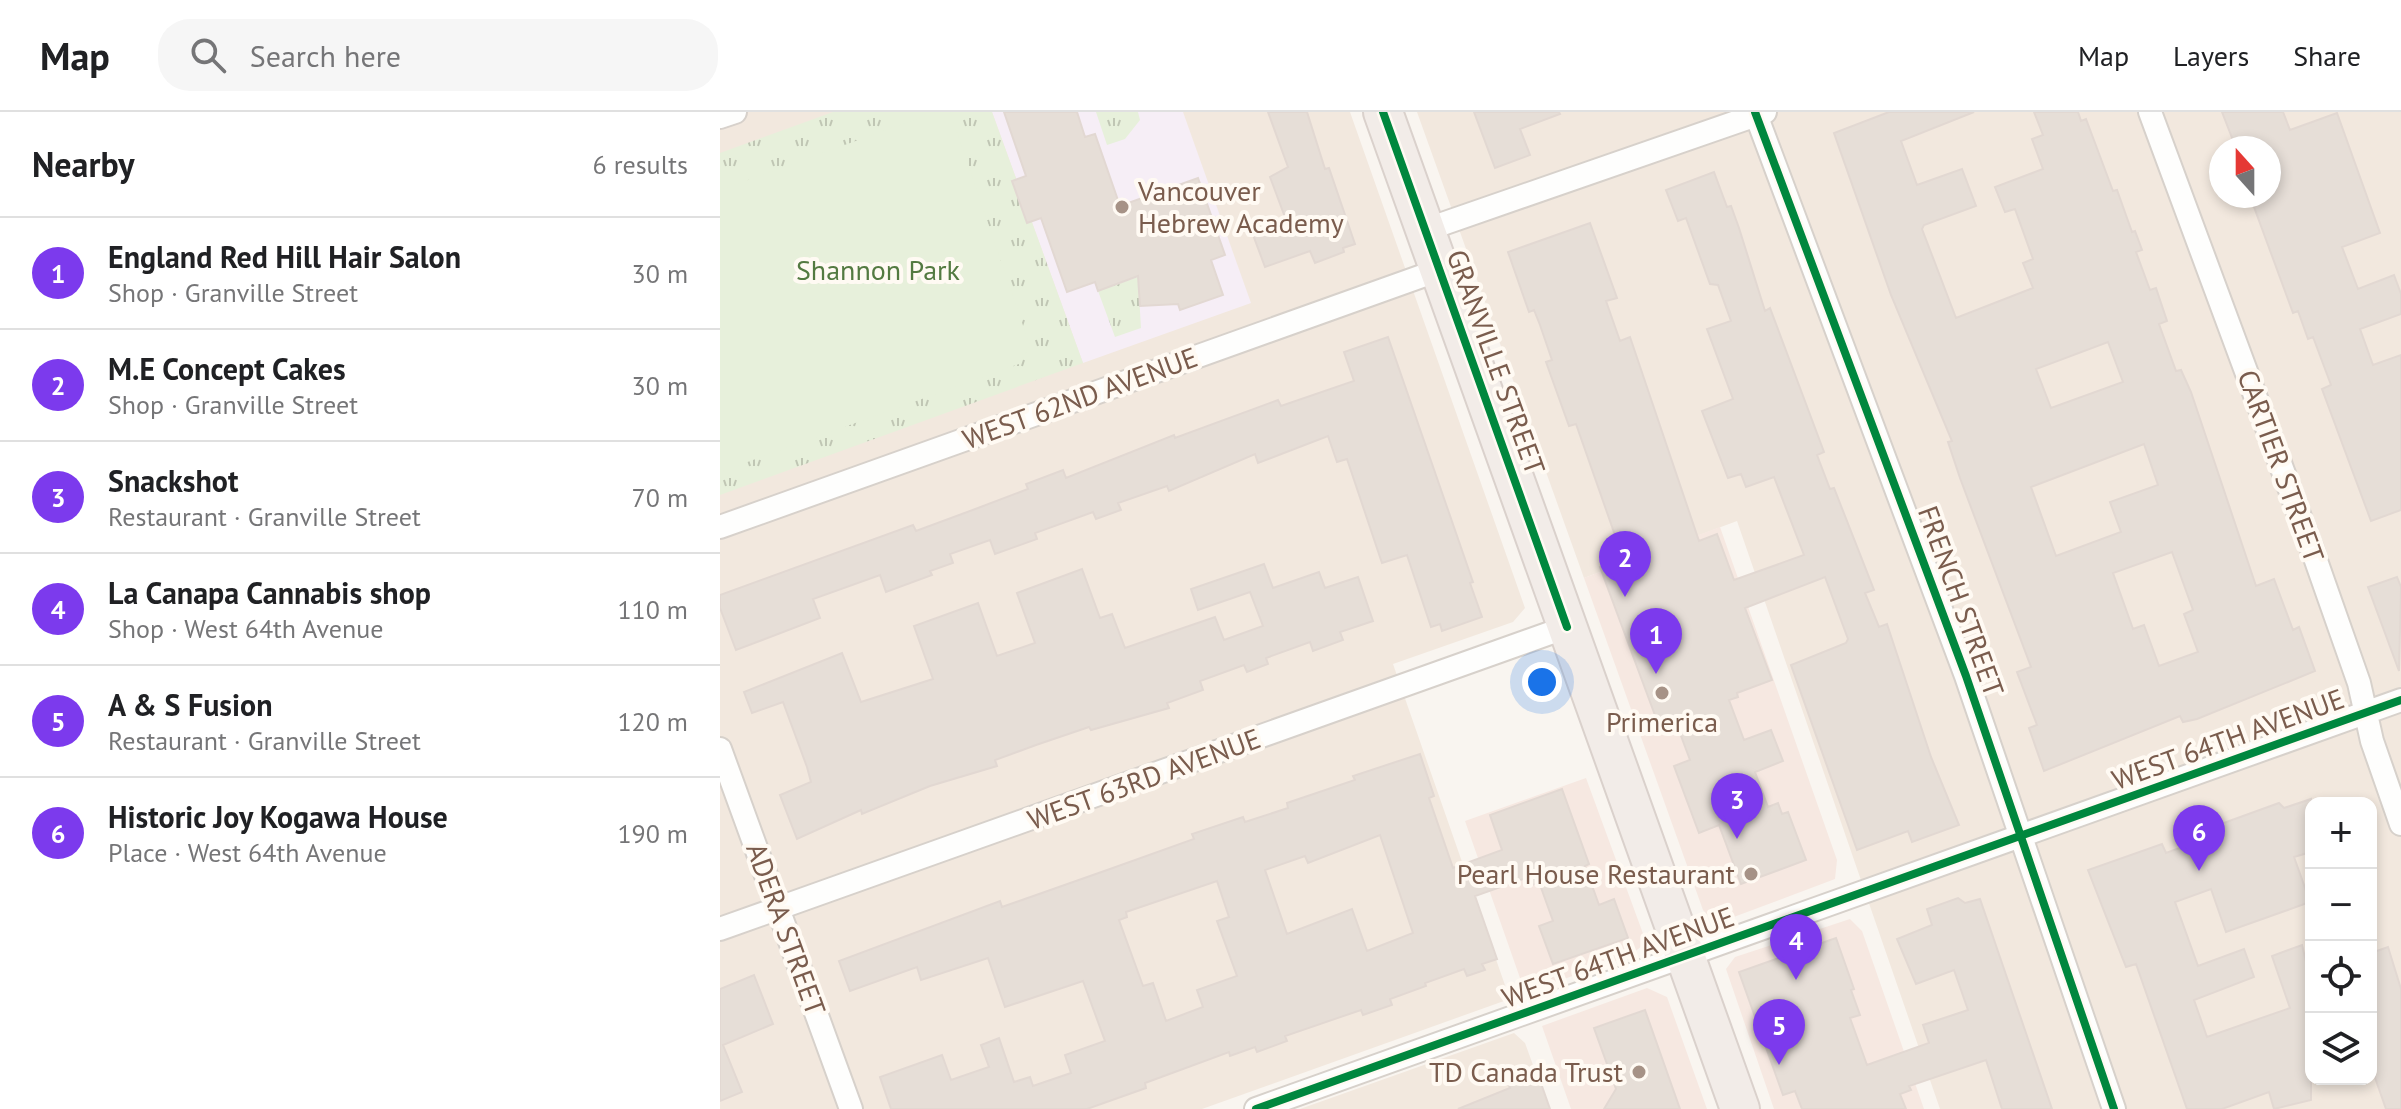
<!DOCTYPE html>
<html lang="en">
<head>
<meta charset="utf-8">
<style>
	body { margin:0; font-family:"PT Sans",sans-serif; background:#f6f6f6; color:#202124 }
	.controls { position:absolute; right:24px; bottom:24px; display:grid; overflow:hidden; border-radius:16px; box-shadow:0 4px 12px #0003 }
	.controls button { width:72px; height:72px; display:grid; place-items:center; padding:0; border:0; border-bottom:2px solid #e0e0e0; background:#fff; color:#202124; font:40px sans-serif }
	.compass { position:absolute; left:1489px; top:24px; width:72px; height:72px; border-radius:50%; background:#fff; box-shadow:0 4px 12px #0003; rotate:339deg }
	.you { position:absolute; left:822px; top:570px; width:28px; height:28px; margin:-20px; border:6px solid #fff; border-radius:50%; background:#1a73e8; box-shadow:0 0 0 12px #1a73e833 }
	.badge { display:grid; place-items:center; width:52px; height:52px; border-radius:50%; background:#7c3aed; color:#fff; font-size:26px; font-weight:700 }
	.pin { position:absolute; translate:-50% -66px; filter:drop-shadow(0 2px 4px #0008) }
	.pin::after { content:''; position:absolute; top:42px; width:28px; height:24px; background:inherit; clip-path:polygon(0 0,100% 0,50% 100%) }
	.list { margin:0; padding:0; list-style:none }
	h2 { display:flex; justify-content:space-between; align-items:center; height:104px; margin:0; padding:0 32px; font-size:34px }
	h2 small { font-size:26px; font-weight:400; color:#757577 }
	.list li { display:grid; grid-template-columns:52px 1fr auto; gap:24px; align-items:center; box-sizing:border-box; height:112px; padding:0 32px; border-top:2px solid #e0e0e0 }
	.list b { display:block; font-size:30px; white-space:nowrap }
	.list p { margin:0; font-size:26px; white-space:nowrap; color:#757577 }
	.list em { font-size:26px; font-style:normal; color:#757577 }
	.icon { flex:none; width:44px; height:44px; fill:none; stroke:currentColor; stroke-width:2; stroke-linecap:round; stroke-linejoin:round }
	.map { position:relative; flex:none; width:1681px; height:997px; overflow:hidden }
	header { display:flex; align-items:center; gap:48px; box-sizing:border-box; height:112px; padding:0 40px; background:#fff; border-bottom:2px solid #e0e0e0 }
	header strong { font-size:38px }
	nav { display:flex; gap:44px; margin-inline-start:auto; font-size:28px }
	.search { width:560px; height:72px; background:#f6f6f6; display:flex; align-items:center; gap:20px; box-sizing:border-box; padding:0 28px; border-radius:32px; color:#757577; font-size:30px }
	main { display:flex }
	aside { flex:1; background:#fff }
	.map>svg:first-child { display:block }
	.residential { fill:#f2e8de; fill-rule:evenodd }
	.commercial { fill:#f6e8e1 }
	.education { fill:#f6eef6 }
	.grass { fill:url(#grass-tufts) }
	.garden { fill:#e7f0db }
	.building { fill:#e6ded7; stroke:#e2d8d2; stroke-width:2; fill-rule:evenodd }
	.lines { fill:none; stroke-linecap:round; stroke-linejoin:round }
	.minor-casing { stroke:#d7d1cb; stroke-width:26 }
	.trunk-casing { stroke:#dad1cc; stroke-width:42 }
	.minor { stroke:#fefefd; stroke-width:22 }
	.trunk { stroke:#f2ece8; stroke-width:38 }
	.cycleway-casing { stroke:#fffaf3; stroke-width:13 }
	.cycleway { stroke:#00873e; stroke-width:8 }
	.poi-dot { fill:#a69286; stroke:#fffaf3; stroke-width:3 }
	.labels { text-anchor:middle; stroke-width:8; stroke-linejoin:round; paint-order:stroke }
	.poi-label { font-size:28px; fill:#7a5c4d; stroke:#fffaf3; text-anchor:end }
	.park-label { font-size:28px; fill:#537a41; stroke:#fffaf3 }
	.street-label { font-size:28px; fill:#7a5c4d; stroke:#fffaf3 }
</style>
</head>
<body>
<header>
<strong>Map</strong>
<div class="search"><svg class="icon" aria-label="search" viewBox="0 0 24 24"><circle cx="10" cy="10" r="6"/><path d="M15 15l6 6"/></svg>Search here</div>
<nav><a>Map</a><a>Layers</a><a>Share</a></nav>
</header>
<main>
<aside>
<h2>Nearby<small>6 results</small></h2>
<ul class="list">
<li><span class="badge">1</span><div><b>England Red Hill Hair Salon</b><p>Shop · Granville Street</p></div><em>30 m</em></li>
<li><span class="badge">2</span><div><b>M.E Concept Cakes</b><p>Shop · Granville Street</p></div><em>30 m</em></li>
<li><span class="badge">3</span><div><b>Snackshot</b><p>Restaurant · Granville Street</p></div><em>70 m</em></li>
<li><span class="badge">4</span><div><b>La Canapa Cannabis shop</b><p>Shop · West 64th Avenue</p></div><em>110 m</em></li>
<li><span class="badge">5</span><div><b>A &amp; S Fusion</b><p>Restaurant · Granville Street</p></div><em>120 m</em></li>
<li><span class="badge">6</span><div><b>Historic Joy Kogawa House</b><p>Place · West 64th Avenue</p></div><em>190 m</em></li>
</ul>
</aside>
<div class="map">
<svg width="1681" height="997" viewBox="0 0 1681 997">
	<defs>
		<pattern id="grass-tufts" width="24" height="20" patternUnits="userSpaceOnUse" patternTransform="scale(2)"><rect width="24" height="20" fill="#e7f0db"/><path d="M3 7l-1-3M5 7V3M7 7l1-3M15 17l-1-3M17 17v-4M19 17l1-3" fill="none" stroke="#c0c6b4"/></pattern>
	</defs>
	<rect width="100%" height="100%" fill="#f9f5f0"/>
	<path class="residential" d="M0,0H630L805,496L793,510L673,552L786,876L784,889L482,997H0Z
		M697,0H1681V997H1220L1017,409L864,466ZM1501,36H1549V84H1501ZM1591,691H1651V967H1591Z
		M794,921L805,931L829,997H580Z"/>
	<path class="commercial" d="M1000,415L1117,748L1115,767L1003,809H993L983,798L864,466Z
		M866,666L925,827L922,834L908,845L809,879L800,866L745,709Z
		M1130,807L1142,819L1204,997H1054L1006,857L1015,845Z
		M927,876L947,885L987,997H851L822,914Z"/>
	<path class="education" d="M272,0H463L531,191L363,251Z"/>
	<path class="grass" d="M113,0H272L363,251L0,383V41Z
		M376,0H418L420,8L405,27L387,33Z
		M418,165L421,216L395,225L378,179Z"/>
	<path class="garden" d="M216,0H230L310,234L299,252L0,360V78Z"/>
	<path class="building" d="M284,0H357L365,25L375,22L400,94L478,66L505,143L491,148L503,183L460,198L458,192L420,194L418,164L378,179L375,170L347,180L321,106L307,111L292,69L306,64Z
		M548,0H587L605,57L609,56L635,132L623,136L624,140L595,151L590,139L545,155L532,120L566,108L550,65L568,55Z
		M754,0H839L840,2L800,17L810,43L775,56Z
		M1169,0H1254L1181,29L1197,73L1242,57L1256,94L1204,113L1202,117L1236,206L1313,176L1303,151L1313,147L1295,97L1285,100L1275,75L1323,57L1312,27L1323,23L1314,0H1358L1361,9L1366,7L1393,79L1397,78L1412,120L1415,119L1422,138L1416,140L1430,178L1436,176L1447,209L1439,212L1456,259L1461,258L1471,280L1536,474L1554,467L1573,518L1579,515L1595,559L1477,607L1463,610L1460,604L1324,659L1309,616L1317,613L1297,560L1311,555L1240,366L1228,330L1232,329L1171,183L1114,21ZM1388,230L1403,270L1331,296L1316,257ZM1424,332L1438,373L1390,390L1401,420L1336,444L1311,375ZM1452,440L1473,498L1464,502L1478,540L1439,554L1424,513L1413,517L1393,461Z
		M1502,0H1563L1570,18L1617,1L1660,121L1622,135L1638,177L1674,163L1681,182V202L1640,217L1653,253L1681,243V398L1651,409L1602,277L1611,273L1593,225L1588,227L1578,199L1573,201L1530,84H1549V36H1516Z
		M994,60L1007,95L1011,94L1019,116L1045,199L1050,196L1104,340L1097,343L1110,377L1114,376L1154,478L1145,481L1159,515L1167,512L1211,645L1239,713L1192,730L1188,719L1137,738L1071,553L1126,531L1128,527L1105,465L1025,496L1052,568L1017,581L1018,585L1009,588L1024,628L1051,618L1063,649L1035,660L1048,695L1058,691L1062,702L1068,700L1086,748L1021,772L999,713L979,721L954,654L970,648L955,608L939,614L880,455L903,446L856,312L849,314L826,250L832,248L820,213L814,198L809,200L788,140L870,111L897,186L886,189L900,229L910,225L979,429L997,422L1014,468L1084,443L1054,365L1026,375L1021,362L1008,366L982,299L1013,287L987,217L1011,209L998,173L990,172L966,106L958,109L946,78Z
		M668,225L753,470L750,471L762,505L722,519L720,512L711,515L687,443L662,451L627,347L617,350L608,324L538,351L535,342L449,379L447,374L398,391L401,398L376,407L373,400L315,421L317,427L275,442L270,428L230,442L233,451L210,459L212,463L166,480L160,463L93,487L100,506L16,538L0,496V483L193,413L196,419L258,396L308,377L306,372L343,358L346,366L454,323L455,326L558,288L561,294L634,269L624,240Z
		M544,452L553,476L599,460L605,476L638,465L653,509L620,520L623,528L593,539L590,530L546,546L548,552L527,560L524,553L480,569L483,578L447,591L449,596L371,618L369,615L316,633L275,648L277,654L210,674L142,702L141,698L77,727L60,683L91,670L87,655L63,590L32,601L24,580L122,541L141,590L213,567L194,514L258,491L277,544L315,531L297,481L362,457L380,506L392,502L405,536L495,505L504,528L543,514L530,480L478,498L471,477Z
		M1677,465L1681,475L1679,559L1648,475Z
		M700,642L714,684L709,686L733,756L782,738L770,703L842,677L869,752L865,754L879,793L894,787L908,826L833,852L819,814L833,809L819,770L812,773L809,765L755,784L777,847L762,852L765,858L747,864L744,857L705,871L706,874L670,887L672,893L643,903L641,898L565,924L567,929L537,940L535,935L510,944L509,940L425,971L426,976L367,997H171L160,965L222,943L231,968L269,955L261,933L279,926L294,970L310,965L313,974L351,961L345,943L385,929L363,869L285,895L268,846L201,868L197,855L130,879L119,849L280,789L282,795L390,757L474,727L472,722L523,705L525,710L568,696L567,691L635,668L633,664ZM660,723L693,821L647,839L632,797L567,822L545,758L585,744L588,751ZM497,769L509,805L497,809L517,864L477,878L483,895L446,909L433,871L423,874L399,808L407,805L406,800Z
		M1591,687V740L1574,745L1590,790L1506,820L1491,777L1455,790L1478,854L1524,837L1534,865L1474,888L1487,925L1570,896L1552,844L1582,833L1591,870V988L1554,997L1549,980L1502,997H1467L1416,852L1406,855L1368,758L1442,732L1446,741L1501,721V712L1559,691L1564,696Z
		M1238,786L1245,791L1260,787L1332,997H1282L1266,948L1189,974L1191,978L1180,982L1186,997H1082L1075,979L1063,983L1019,860L1116,826L1134,877L1131,878L1140,903L1130,906L1147,953L1209,931L1203,913L1248,898L1234,858L1196,872L1177,827L1212,813L1207,797Z
		M1668,835L1681,877V997H1666L1651,954V841Z
		M34,863L53,912L3,933L22,980L0,989V877Z
		M925,898L960,997H884L896,977L874,916Z
		M817,960L830,997H738L790,976L787,968Z"/>
	<g class="lines">
		<g class="minor-casing">
			<path id="minor" d="M1035,0L1246,564L1394,997
				M1430,0L1593,440L1639,571L1652,629L1681,712
				M0,5L15,0
				M705,118L1045,0
				M0,415L719,158
				M0,637L131,997
				M0,817L847,515
				M536,997L1681,588"/>
		</g>
		<g class="trunk-casing">
			<path id="trunk" d="M663,0L1020,997"/>
		</g>
		<use href="#minor" class="minor"/>
		<use href="#trunk" class="trunk"/>
		<g class="cycleway-casing">
			<path id="cycleway" d="M663,0L847,515
				M1035,0L1246,564L1394,997
				M536,997L1681,588"/>
		</g>
		<use href="#cycleway" class="cycleway"/>
	</g>
	<g class="poi-dot">
		<circle cx="402" cy="95" r="8"/>
		<circle cx="942" cy="581" r="8"/>
		<circle cx="1031" cy="762" r="8"/>
		<circle cx="919" cy="960" r="8"/>
	</g>
	<g class="labels">
		<g class="poi-label">
			<text x="418" y="89" text-anchor="start">Vancouver<tspan x="418" dy="32">Hebrew Academy</tspan></text>
			<text x="942" y="620" text-anchor="middle">Primerica</text>
			<text x="1015" y="772">Pearl House Restaurant</text>
			<text x="903" y="970">TD Canada Trust</text>
		</g>
		<g class="park-label">
			<text x="158" y="168">Shannon Park</text>
		</g>
		<g class="street-label">
			<text transform="translate(776 250) rotate(70)" y="10">GRANVILLE STREET</text>
			<text transform="translate(360 286) rotate(-20)" y="10">WEST 62ND AVENUE</text>
			<text transform="translate(1561 354) rotate(70)" y="10">CARTIER STREET</text>
			<text transform="translate(1241 489) rotate(70)" y="10">FRENCH STREET</text>
			<text transform="translate(1508 627) rotate(-20)" y="10">WEST 64TH AVENUE</text>
			<text transform="translate(424 667) rotate(-20)" y="10">WEST 63RD AVENUE</text>
			<text transform="translate(66 817) rotate(70)" y="10">ADERA STREET</text>
			<text transform="translate(898 845) rotate(-20)" y="10">WEST 64TH AVENUE</text>
		</g>
	</g>
</svg>
<div class="controls">
<button>+</button>
<button>−</button>
<button><svg class="icon" aria-label="locate" viewBox="0 0 24 24"><circle cx="12" cy="12" r="6"/><path d="M12 2v4M12 18v4M2 12h4M18 12h4"/></svg></button>
<button><svg class="icon" aria-label="layers" viewBox="0 0 24 24"><path d="M12 4l9 5-9 5-9-5zM3 14l9 5 9-5"/></svg></button>
</div>
<svg class="compass" viewBox="-18 -18 36 36"><path d="M0-13l5 13h-10z" fill="#e53935"/><path d="M0 13l5-13h-10z" fill="#757577"/></svg>
<div class="you"></div>
<div class="pin badge" style="left:936px;top:562px">1</div>
<div class="pin badge" style="left:905px;top:485px">2</div>
<div class="pin badge" style="left:1017px;top:727px">3</div>
<div class="pin badge" style="left:1076px;top:868px">4</div>
<div class="pin badge" style="left:1059px;top:953px">5</div>
<div class="pin badge" style="left:1479px;top:759px">6</div>
</div>
</main>
</body>
</html>
